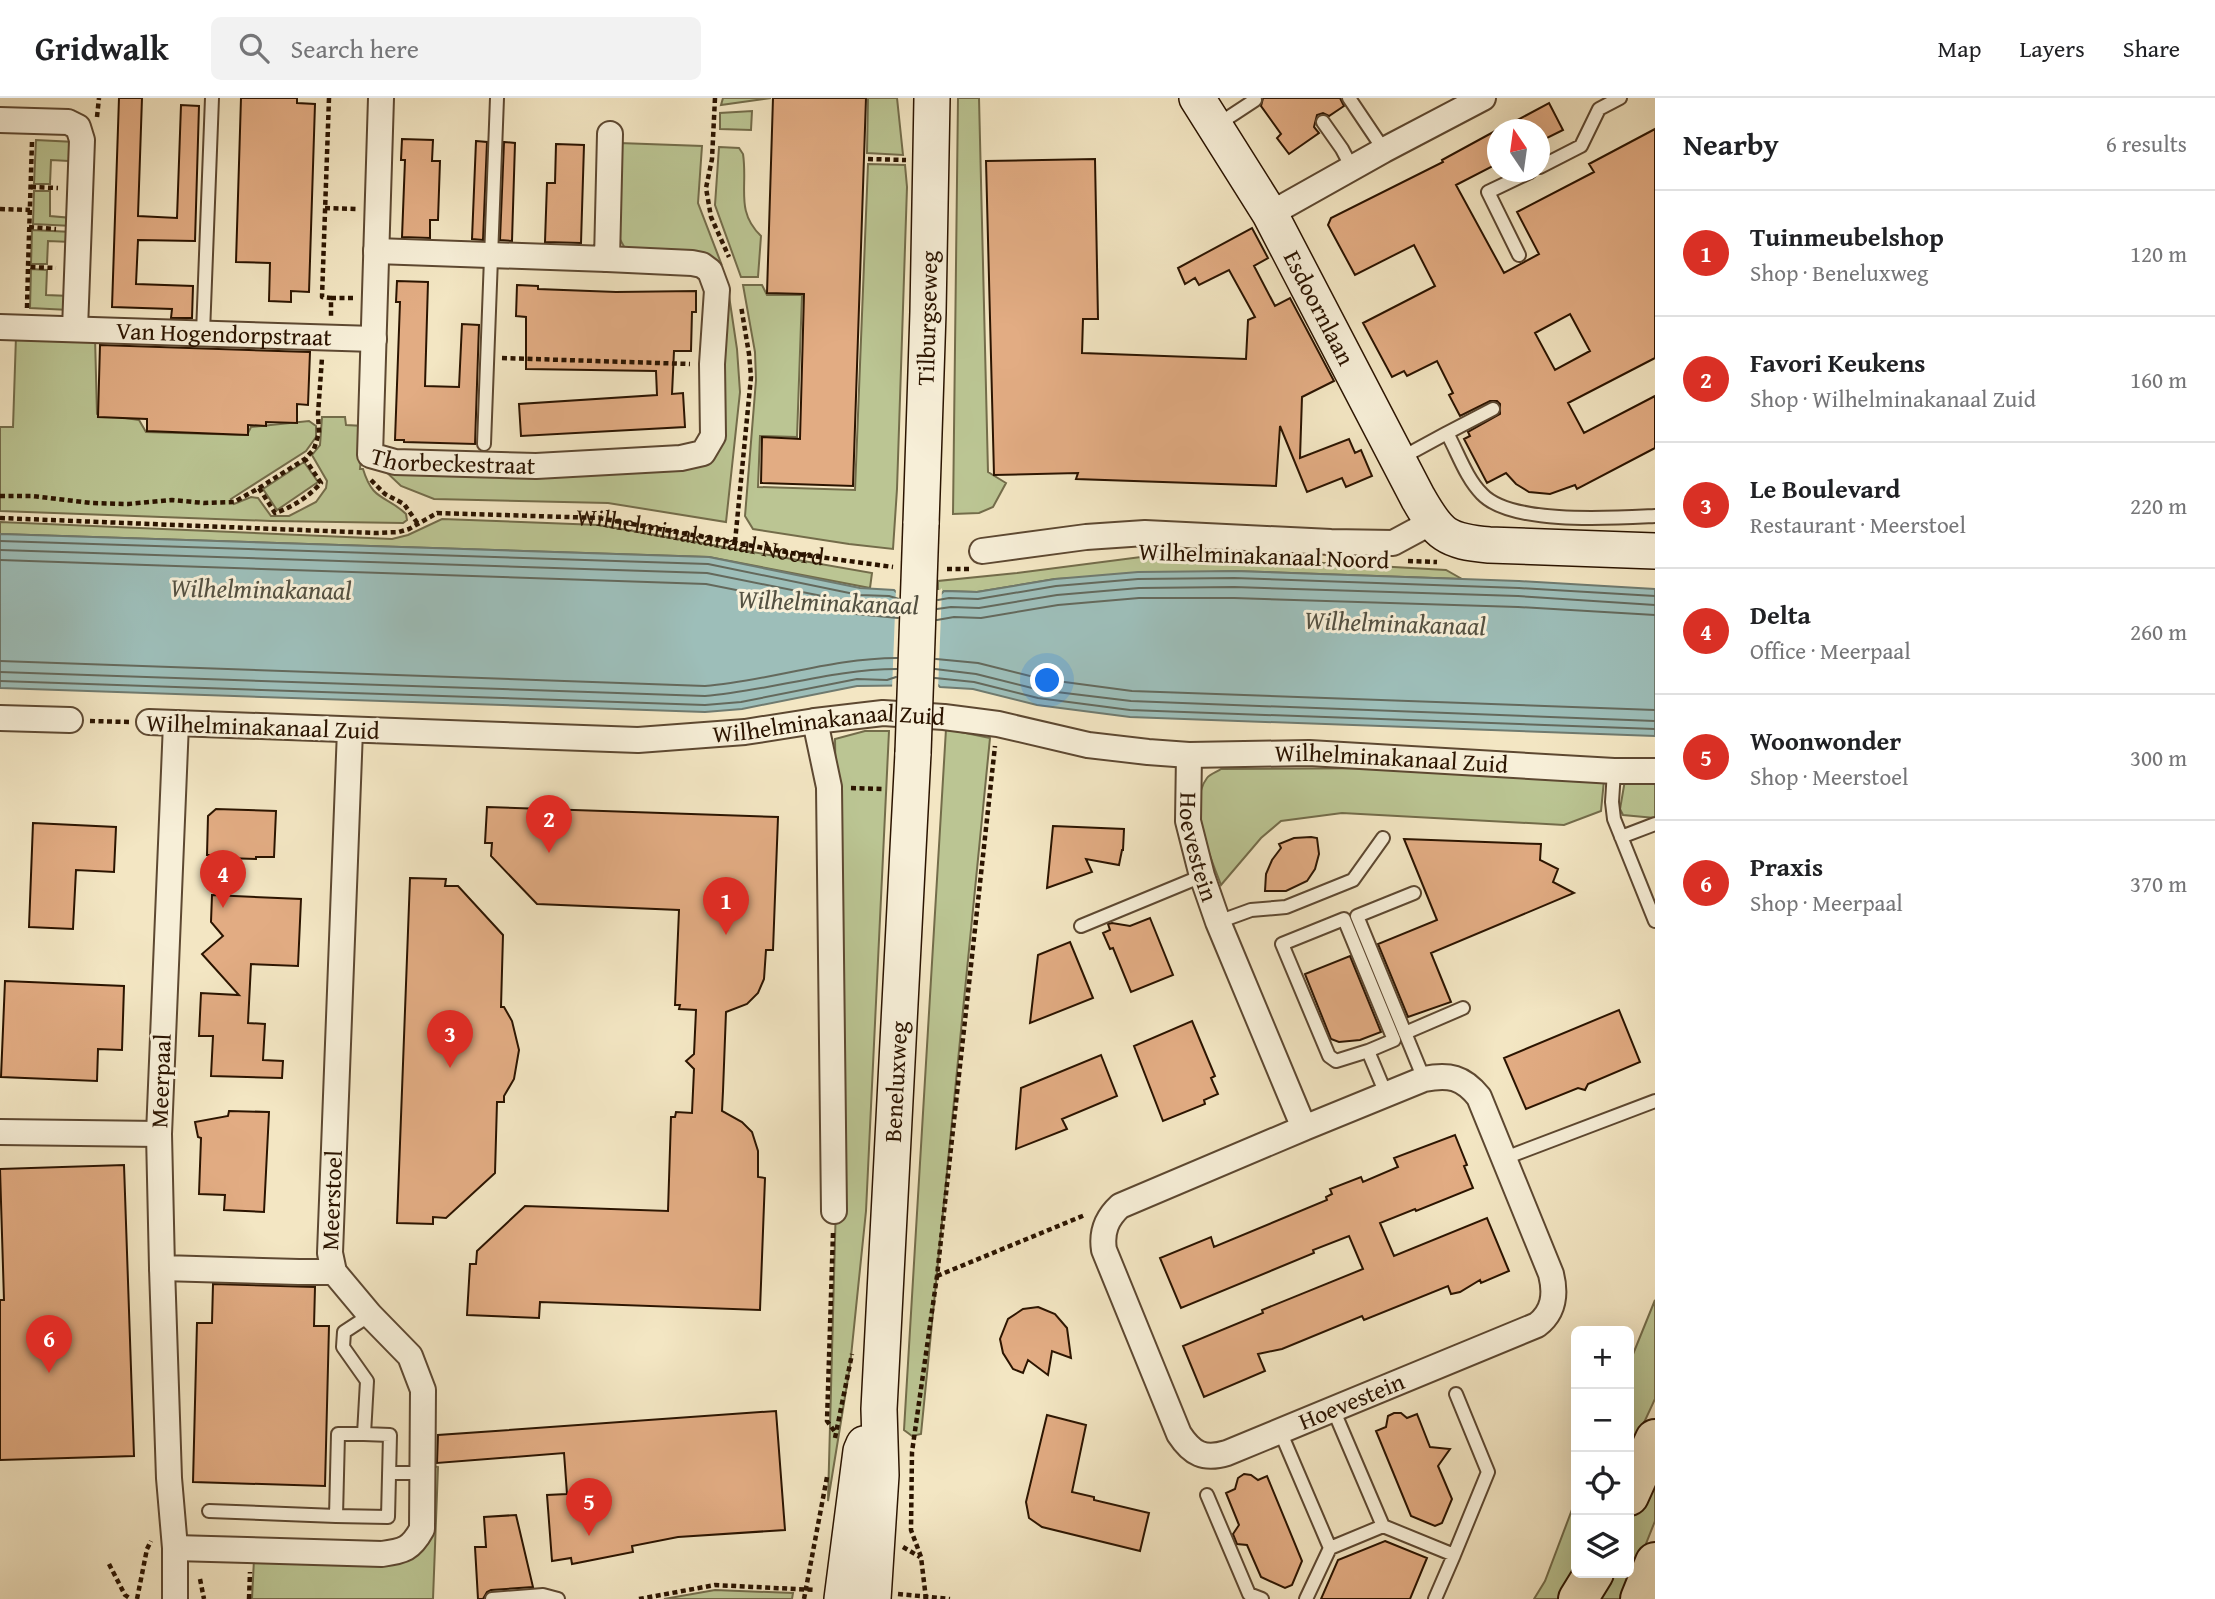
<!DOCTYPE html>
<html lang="en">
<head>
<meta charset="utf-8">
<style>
	body { margin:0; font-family:"Gentium Book Plus",serif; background:#f2f2f2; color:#202124 }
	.controls { position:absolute; right:21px; bottom:21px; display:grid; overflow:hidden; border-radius:10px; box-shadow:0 7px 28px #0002 }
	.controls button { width:63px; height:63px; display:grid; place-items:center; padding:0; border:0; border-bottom:2px solid #e0e0e0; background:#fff; color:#202124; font:35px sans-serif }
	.compass { position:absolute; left:1487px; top:21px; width:63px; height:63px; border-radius:50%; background:#fff; box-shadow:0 7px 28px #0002; rotate:347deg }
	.you { position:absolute; left:1048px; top:583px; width:24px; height:24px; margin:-18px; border:5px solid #fff; border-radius:50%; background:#1a73e8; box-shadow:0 0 0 10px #1a73e833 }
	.badge { display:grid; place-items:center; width:46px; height:46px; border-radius:50%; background:#d93025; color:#fff; font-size:23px; font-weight:700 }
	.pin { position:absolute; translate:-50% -58px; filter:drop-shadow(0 2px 4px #0008) }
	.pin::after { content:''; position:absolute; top:37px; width:24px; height:21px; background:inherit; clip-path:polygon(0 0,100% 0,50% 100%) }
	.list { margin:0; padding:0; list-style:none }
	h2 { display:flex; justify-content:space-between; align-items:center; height:91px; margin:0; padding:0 28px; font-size:30px }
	h2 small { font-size:23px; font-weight:400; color:#757577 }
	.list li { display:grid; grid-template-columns:46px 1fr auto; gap:21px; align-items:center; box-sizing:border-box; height:126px; padding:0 28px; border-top:2px solid #e0e0e0 }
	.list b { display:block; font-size:26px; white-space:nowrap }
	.list p { margin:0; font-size:23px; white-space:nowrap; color:#757577 }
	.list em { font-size:23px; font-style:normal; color:#757577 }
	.icon { flex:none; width:38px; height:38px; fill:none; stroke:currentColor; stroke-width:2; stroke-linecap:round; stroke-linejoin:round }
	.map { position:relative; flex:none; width:1655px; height:1501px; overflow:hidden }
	header { display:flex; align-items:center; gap:42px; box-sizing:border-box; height:98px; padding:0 35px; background:#fff; border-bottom:2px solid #e0e0e0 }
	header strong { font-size:33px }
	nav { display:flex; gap:38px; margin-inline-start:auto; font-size:24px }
	.search { width:490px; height:63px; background:#f2f2f2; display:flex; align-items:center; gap:18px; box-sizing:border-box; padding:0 24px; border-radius:10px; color:#757577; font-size:26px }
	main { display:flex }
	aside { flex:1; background:#fff }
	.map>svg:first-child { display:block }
	.green { fill:#bbc593; stroke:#736c4a; stroke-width:2 }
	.water { fill:#9dbeb9; stroke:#6f7a6f; stroke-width:2 }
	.pier { fill:#f3e6c3 }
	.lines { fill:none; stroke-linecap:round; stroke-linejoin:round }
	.shore { stroke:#64695c; stroke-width:2 }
	.building { fill:#e2ac83; stroke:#2b1400; stroke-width:2; fill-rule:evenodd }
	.lane-casing { stroke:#5d4831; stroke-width:16 }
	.street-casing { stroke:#5d4831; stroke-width:28 }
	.secondary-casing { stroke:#2b1400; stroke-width:38 }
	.highway-casing { stroke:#2b1400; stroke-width:42 }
	.path { stroke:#2b1400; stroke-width:4.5; stroke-dasharray:5 3.5; stroke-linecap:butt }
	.lane { stroke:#f7efd8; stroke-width:12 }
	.street { stroke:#f7efd8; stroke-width:24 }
	.secondary { stroke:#f7efd8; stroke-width:35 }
	.highway { stroke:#f3e6c3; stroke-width:38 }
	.secondary-bridge-casing { stroke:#2b1400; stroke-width:38; stroke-linecap:butt }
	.secondary-bridge { stroke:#f7efd8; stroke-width:35 }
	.labels { text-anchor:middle; stroke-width:6; stroke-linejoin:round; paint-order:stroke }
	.street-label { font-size:24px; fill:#2b1400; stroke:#f7efd8 }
	.water-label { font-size:26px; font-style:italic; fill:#535041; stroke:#f7efd8 }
</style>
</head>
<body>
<header>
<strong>Gridwalk</strong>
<div class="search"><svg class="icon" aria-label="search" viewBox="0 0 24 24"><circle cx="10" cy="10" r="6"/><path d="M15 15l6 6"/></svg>Search here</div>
<nav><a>Map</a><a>Layers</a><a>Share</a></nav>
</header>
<main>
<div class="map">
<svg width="1655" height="1501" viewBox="0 0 1655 1501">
	<rect width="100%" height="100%" fill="#f3e6c3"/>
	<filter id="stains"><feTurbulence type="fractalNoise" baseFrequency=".00286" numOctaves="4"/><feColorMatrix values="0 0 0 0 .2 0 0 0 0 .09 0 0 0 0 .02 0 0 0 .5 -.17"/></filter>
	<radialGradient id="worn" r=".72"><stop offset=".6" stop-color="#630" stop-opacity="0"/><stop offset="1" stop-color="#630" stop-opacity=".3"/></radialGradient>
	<path class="green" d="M723,0H771L721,7Z
		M868,0H897L903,57L867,55Z
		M958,0H979L988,374L1006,385L993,409L979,415L953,416Z
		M752,13L751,32L720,31V15Z
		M36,42L75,44L74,61L69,63L51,62L50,86H34Z
		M619,45L702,48L698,105L721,165L699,155L627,154L617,136Z
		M719,49L739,50L743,56C748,89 735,113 761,138L758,179H741L715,107Z
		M868,66L905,67L907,89L897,391L893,451L849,446L753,431L745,418L756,282L755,254L743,187H762L767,197H802L797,339L760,338L758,389L855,392Z
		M34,93H50V118L72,120V128L33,126Z
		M32,132L72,134L71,144L48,143L47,166H31Z
		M31,171L47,172L46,197L70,198L69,212L30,210Z
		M728,191L737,251L740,294L726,424L608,405L434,401L401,388L382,370L703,365Z
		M16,238L95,239L97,316L139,322L146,334L247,337L251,329L309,323L316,328V339L306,353L231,401L234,406L251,399L258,400L271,418H289L316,404L326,390L327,383L312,357L320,347L322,319H345L346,327L364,328L360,371H363C373,404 385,396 406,416L407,422L403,425L271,423L0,413V329H13Z
		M304,364L318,384L277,412L263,391Z
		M442,421L599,427L872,475L870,490L709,459L0,436V424L392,441L408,437Z
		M1141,459L1324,465L1446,472L1462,481L1234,473L1055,481L977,494L944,493L942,496L938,495V483L1017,475Z
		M946,631L990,640L921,1336L912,1338L904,1332Z
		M865,633H889L866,1113L850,1268L828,1403L840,955L835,641Z
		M1399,670L1604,682L1601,713L1564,727L1342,715L1281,723L1261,740L1221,787C1211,761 1187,706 1207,680C1210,676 1217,674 1221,671Z
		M1625,682L1655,683V720L1623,717L1620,711Z
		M1655,1202V1301L1629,1357V1266Z
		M432,1368L438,1369L433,1501H252L254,1461L400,1464Z
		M1655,1368V1423L1624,1501H1591L1604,1475H1629V1423Z
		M1576,1401V1467L1560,1501H1534L1545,1483Z
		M715,1492L793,1495L792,1501H664Z"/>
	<path class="water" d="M0,436L709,459L860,490L894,492L896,494L941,496L944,493L977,494L1055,481L1138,474L1234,473L1519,483L1655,491V638L1130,619L1037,607L973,591L940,589L938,587L857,588L742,611L705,614L0,590Z"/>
	<path class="pier" d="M896,489L897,491L940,492L942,490L938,593L937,591L894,590L892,592Z"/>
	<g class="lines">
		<path class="shore" d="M0,443L708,466L859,497L889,498L899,501
			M0,452L707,475L857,505L886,507L899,510
			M0,462L706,486L856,516L898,520
			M938,502L949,500L978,501L1056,488L1138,481L1234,480L1519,490L1655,498
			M937,511L951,509L979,510L1057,497L1139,490L1234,489L1518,498L1655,507
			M937,522L954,519L981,520L1058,507L1139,500H1234L1518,509L1655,517
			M936,561L978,565L1042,581L1132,593L1655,612
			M0,563L705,588C769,583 832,560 897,560
			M935,571L976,576L1040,592L1131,603L1655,623
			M0,574L705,598C769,593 832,571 897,571
			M935,580L974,584L1038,600L1130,612L1655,631
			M0,583L705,607L741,604L857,581L887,582L896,579"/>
	</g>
	<path class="building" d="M119,0H142L138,118L177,120L181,7L199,8L195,143L138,142L136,186L193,188L192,220H171L172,211L112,209Z
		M241,0H297V5L315,6L309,194L291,193V204L269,203L270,165L236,164Z
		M773,0H866L853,388L761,385L762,339L800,341L804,196L767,195Z
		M1263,0H1340L1344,8L1329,18L1323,15L1317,17L1314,29L1319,35L1289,56L1277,40L1281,36L1261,8Z
		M1549,5L1563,32L1539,44V32H1499Z
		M1655,31V260L1568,305L1584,335L1655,298V350L1577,391L1575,387L1550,396L1529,394L1516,386L1506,375L1487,385L1464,341L1470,338L1468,334L1500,316V306L1497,303H1490L1460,318L1449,297L1453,295L1437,263L1407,278L1404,273L1392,279L1363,225L1435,188L1414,147L1355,177L1328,127L1331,120L1443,64L1442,62L1497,32V66L1456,87L1504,175L1539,156L1517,114L1594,74L1589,66ZM1570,216L1590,253L1555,272L1535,235Z
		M402,41L433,42L432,63H440L438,122H430V140L402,139L405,62H401Z
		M476,43L487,44L483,142L472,141Z
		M504,44L515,45L512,143L500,142Z
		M556,46L584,47L581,145L545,144L547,85H555Z
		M1095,61L1098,221H1083L1082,255L1246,261L1248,222L1255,219L1229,172L1199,187L1195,180L1185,186L1178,170L1252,130L1268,160L1254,168L1275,208L1290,200L1334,283L1302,299L1300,360L1349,341L1355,355L1361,352L1372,378L1346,389L1342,380L1307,394L1280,328L1276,388L1076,381L1078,375L994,377L986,63Z
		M397,183L428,184L425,288L459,289L462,226L479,227L475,346L404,344V342H395L400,204H396Z
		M517,187L538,188V191L616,194L696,193V214H692L691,253H674L672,296L683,295L685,329L521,338L519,306L657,297L656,273L526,271V219L516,218Z
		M100,247L310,254L308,307L297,306V325L266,324V328L248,327V337L147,333V321L98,319Z
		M487,709L778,719L773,852H766L764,881L758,895L747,906L726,914L723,993L722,1013L742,1024L752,1034L758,1053V1079L765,1080L760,1212L540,1204L539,1220L467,1217L470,1166H476L477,1153L525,1108L668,1113L671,1019H675L676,1014L692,1015L694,971L686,963L694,956L696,912L679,911L680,907H675L679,812L537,806L491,758L492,745H485Z
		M216,711L276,713L274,759H256V761L225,760V757H207L208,718Z
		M33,725L116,729L114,774L76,772L73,831L29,829Z
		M1053,728L1124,731L1123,752H1122L1119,767L1086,761L1092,774L1047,790Z
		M1311,739L1317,740L1319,756L1315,771L1307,783L1286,793H1265L1266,776L1272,762L1281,750L1279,746L1294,740Z
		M1404,741L1541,746L1540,762L1558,771L1553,784L1574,795L1431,855L1451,904L1408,919L1378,846L1437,822Z
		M410,780L446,781L445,788H458L503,837L501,909H504L512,923L519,952L514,981L504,998V1004H497L495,1075L446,1120L433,1119V1126L397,1125Z
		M212,797L301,801L298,868L251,866L248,925L265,926L263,962L283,963L282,980L211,978L213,938H199L201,895L239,897L202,856L223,838L211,824Z
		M1150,820L1173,877L1131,894L1113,850L1110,851L1103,835L1110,832L1108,826L1112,825L1130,828Z
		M1070,844L1093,900L1030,925L1038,857Z
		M1350,858L1381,934L1360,942L1339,944L1331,941L1305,876Z
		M5,883L124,888L122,952L98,951L97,983L1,979Z
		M1619,912L1640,964L1588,986L1585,992L1578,990L1526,1011L1504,960Z
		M1192,923L1215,978L1211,980L1218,996L1204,1002L1205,1006L1163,1023L1134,948Z
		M1101,957L1117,998L1062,1021L1067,1031L1016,1051L1021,990Z
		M229,1013L269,1014L264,1114L224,1112L225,1097L199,1096L201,1040L198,1039L195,1024L228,1018Z
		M1455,1037L1467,1067L1464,1068L1473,1090L1416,1113L1415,1111L1380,1125L1394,1158L1487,1120L1509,1173L1481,1185L1480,1182L1460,1194L1451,1196L1448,1188L1364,1222L1362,1218L1282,1251L1258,1256L1265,1273L1204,1299L1183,1248L1263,1215L1262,1212L1363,1171L1349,1138L1313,1152L1314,1155L1181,1210L1160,1160L1211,1139L1214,1149L1327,1102L1326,1099L1332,1096L1330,1091L1361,1079L1363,1084L1398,1069L1394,1060Z
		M124,1067L134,1358L0,1362V1202H4L0,1071Z
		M213,1186L315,1189L314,1228H329L325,1388L193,1384L197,1225H212Z
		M1038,1209L1055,1216L1067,1230L1071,1260L1052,1253L1048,1277L1028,1262L1023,1275L1013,1271L1003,1255L1000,1241L1008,1221L1023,1211Z
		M776,1313L785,1432L678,1439L632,1448L633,1454L572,1466L571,1460L552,1463L547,1397L567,1396L564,1355L437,1365L438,1337Z
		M1394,1315H1401L1407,1320L1417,1316L1430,1349L1450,1351L1438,1368L1452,1401L1442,1425L1435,1428L1411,1418L1376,1333L1386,1329L1388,1318Z
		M1047,1317L1086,1327L1072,1394L1094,1399V1402L1149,1415L1140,1453L1042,1429L1029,1420L1026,1404Z
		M1244,1376L1251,1377L1258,1382L1267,1378L1302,1463L1292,1487L1285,1490L1261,1479L1247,1447L1237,1446L1233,1436L1239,1427L1226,1395L1235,1391L1238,1380Z
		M516,1417L533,1489L491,1492L487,1494L483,1501H478L475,1449H486L484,1419Z
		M1385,1443L1427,1460L1410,1501H1321L1338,1462Z"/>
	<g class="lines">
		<g class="lane-casing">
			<path id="lane" d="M1349,0L1384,52
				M1323,24L1342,51L1352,70
				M1217,27L1255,2
				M1540,69L1581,48L1599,11L1620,0
				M1519,157L1488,94L1530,74
				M203,235L212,0
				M1447,335L1493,311
				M484,346L497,0
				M1401,360L1447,335C1458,355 1466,380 1482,396C1511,427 1614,420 1655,418
				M1614,673L1612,704L1614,721L1655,823
				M1621,739L1655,726
				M1414,795L1357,818L1424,981
				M1218,824L1251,812L1286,809L1353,782L1383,740
				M1081,828L1202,778
				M1405,935L1463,910
				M1368,953L1394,942L1344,821L1282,846L1329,958L1336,963L1368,953L1386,996
				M1505,1060L1655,1003
				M1280,1333L1330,1450L1383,1428L1333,1311
				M389,1375H423
				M1207,1397L1249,1496L1262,1501
				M209,1413L336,1418L338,1336H364L367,1283L343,1249L344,1234L370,1217
				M336,1418L388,1419L390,1337L364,1336
				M1383,1428L1454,1457L1488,1374L1456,1296
				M492,1501L543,1497L558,1501
				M1306,1501L1330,1450
				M1435,1501L1454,1457"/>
		</g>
		<g class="street-casing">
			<g id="street">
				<path id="s2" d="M381,0L370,357L395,364L536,368L681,360L703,355L713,338L712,266L717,192L710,173L702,167L692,165L607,161"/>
				<path d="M0,22L68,24L78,29L82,42L75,231"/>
				<path d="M1270,116L1384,52L1483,0"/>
				<path d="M376,153L607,161L610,36"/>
				<path id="s3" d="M0,229L374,241"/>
				<path d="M982,453L1086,439L1145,435L1331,444L1393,445L1432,424"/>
				<path d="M0,620L70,622"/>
				<path d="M815,623L829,689L834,1113"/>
				<path id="s4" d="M149,624L638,642L745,634L815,623L883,615L944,619L998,626L1088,647L1148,654L1189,657L1309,655L1614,673H1655"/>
				<path d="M176,625L159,1036L162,1170L299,1174H334"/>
				<path id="s5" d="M1189,657L1188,723L1202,778L1218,824L1304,1030L1120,1108C1107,1120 1101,1133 1104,1152L1179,1336C1192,1356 1204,1362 1227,1355L1537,1227C1554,1214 1556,1196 1551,1176L1479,999C1463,979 1449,976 1424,981L1304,1030"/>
				<path d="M0,1034L159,1036"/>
				<path d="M162,1170L169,1380L175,1450V1501"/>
				<path id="s6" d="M175,1450L382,1456C404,1453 411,1451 422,1431L423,1292L410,1258L370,1217L334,1174L330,1155L350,632"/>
			</g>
		</g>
		<g class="secondary-casing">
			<g id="secondary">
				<path id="s7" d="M1197,0L1270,116L1418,400C1439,437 1446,443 1489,447L1655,453"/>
				<path id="s8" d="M921,426L928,214L932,0"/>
				<path d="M842,1501L861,1353L864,1346"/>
				<path id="s9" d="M873,1501L881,1377L879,1311L913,655"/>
			</g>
		</g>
		<g class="highway-casing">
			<path id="highway" d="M1629,1398L1655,1341
				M1578,1501L1594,1475
				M1640,1501L1655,1464"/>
		</g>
		<g class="path">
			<path d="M329,0L322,199L331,200V218"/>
			<path d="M715,0L712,61L706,90L711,119L729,159"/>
			<path d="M97,19L99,0"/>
			<path d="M32,44L28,169L56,170"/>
			<path d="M868,61L906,62"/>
			<path d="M31,89L58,90"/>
			<path d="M325,110L356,111"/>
			<path d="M0,111L30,112"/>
			<path d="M29,129L56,131"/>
			<path d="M331,200H355"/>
			<path d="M27,210L28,169"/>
			<path d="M502,260L690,266"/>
			<path d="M371,382L385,396L404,406L418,426"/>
			<path d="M259,390L275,415C293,409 308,399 321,385L305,361"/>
			<path d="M0,398H32L92,405L128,406L172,402L204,405L234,404L259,390L305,361L314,351L319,335L318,316L322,260"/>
			<path id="s1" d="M0,420L376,435L399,434L409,431L437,415L599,420L797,456L893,469"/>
			<path d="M735,444L751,279L749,256L741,208"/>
			<path d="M1408,463L1437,464"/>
			<path d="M947,471H970"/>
			<path d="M90,623L130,624"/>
			<path d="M851,690L884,691"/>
			<path d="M833,1135L827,1323L835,1334"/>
			<path d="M937,1178L1085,1117"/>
			<path d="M835,1340L852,1256"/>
			<path d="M903,1449L920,1459"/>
			<path d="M109,1466L125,1497L131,1501"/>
			<path d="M200,1481L204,1501"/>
			<path d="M898,1496L950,1501"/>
			<path d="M137,1501L147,1451L151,1443"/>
			<path d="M249,1501L250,1474"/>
			<path d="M639,1501L715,1487L816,1492"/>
			<path d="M804,1501L827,1379"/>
			<path d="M926,1501L921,1459L911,1432L912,1354L937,1178L995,648"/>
		</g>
		<use href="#lane" class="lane"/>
		<use href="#street" class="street"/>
		<use href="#secondary" class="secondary"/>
		<use href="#highway" class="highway"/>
		<g class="secondary-bridge-casing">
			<path id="secondary-bridge" d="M913,655L921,426"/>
		</g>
		<use href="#secondary-bridge" class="secondary-bridge"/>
	</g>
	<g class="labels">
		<g class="street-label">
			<text dy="8" stroke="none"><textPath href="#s7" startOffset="243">Esdoornlaan</textPath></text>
			<text dy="8" stroke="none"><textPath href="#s8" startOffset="206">Tilburgseweg</textPath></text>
			<text dy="8" stroke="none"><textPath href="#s3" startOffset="224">Van Hogendorpstraat</textPath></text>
			<text dy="8" stroke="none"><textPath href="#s2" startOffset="441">Thorbeckestraat</textPath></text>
			<text dy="8" stroke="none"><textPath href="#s1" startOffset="707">Wilhelminakanaal Noord</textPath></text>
			<text transform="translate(1264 458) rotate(2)" y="8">Wilhelminakanaal Noord</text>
			<text transform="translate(263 629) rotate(2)" y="8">Wilhelminakanaal Zuid</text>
			<text dy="8" stroke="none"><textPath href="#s4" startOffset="681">Wilhelminakanaal Zuid</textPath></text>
			<text dy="8" stroke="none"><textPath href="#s4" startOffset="1248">Wilhelminakanaal Zuid</textPath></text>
			<text dy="8" stroke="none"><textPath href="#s5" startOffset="93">Hoevestein</textPath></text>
			<text transform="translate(161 983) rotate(-88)" y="8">Meerpaal</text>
			<text dy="8" stroke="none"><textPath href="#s9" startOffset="518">Beneluxweg</textPath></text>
			<text dy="8" stroke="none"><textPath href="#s6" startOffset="618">Meerstoel</textPath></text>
			<text dy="8" stroke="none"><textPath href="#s5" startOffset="1034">Hoevestein</textPath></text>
		</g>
		<g class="water-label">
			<text transform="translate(261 491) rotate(1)" y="9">Wilhelminakanaal</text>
			<text transform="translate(828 504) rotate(2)" y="9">Wilhelminakanaal</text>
			<text transform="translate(1395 525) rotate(2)" y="9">Wilhelminakanaal</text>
		</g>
	</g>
	<rect width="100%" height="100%" filter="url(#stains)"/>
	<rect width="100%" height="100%" fill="url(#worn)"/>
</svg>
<div class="controls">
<button>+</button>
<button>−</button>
<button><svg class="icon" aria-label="locate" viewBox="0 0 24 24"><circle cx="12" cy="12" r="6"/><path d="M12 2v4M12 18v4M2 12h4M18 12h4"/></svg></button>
<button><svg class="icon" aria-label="layers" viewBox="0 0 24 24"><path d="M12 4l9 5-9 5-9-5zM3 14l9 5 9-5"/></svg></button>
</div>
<svg class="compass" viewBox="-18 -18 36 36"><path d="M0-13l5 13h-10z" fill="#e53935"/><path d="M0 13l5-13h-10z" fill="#757577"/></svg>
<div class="you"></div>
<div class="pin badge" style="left:726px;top:837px">1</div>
<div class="pin badge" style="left:549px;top:755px">2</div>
<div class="pin badge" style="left:450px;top:970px">3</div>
<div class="pin badge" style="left:223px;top:810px">4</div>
<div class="pin badge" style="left:589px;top:1438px">5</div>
<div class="pin badge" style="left:49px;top:1275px">6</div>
</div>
<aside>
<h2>Nearby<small>6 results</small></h2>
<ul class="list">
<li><span class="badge">1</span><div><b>Tuinmeubelshop</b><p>Shop · Beneluxweg</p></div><em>120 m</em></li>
<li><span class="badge">2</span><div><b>Favori Keukens</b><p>Shop · Wilhelminakanaal Zuid</p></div><em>160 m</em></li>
<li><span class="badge">3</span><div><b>Le Boulevard</b><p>Restaurant · Meerstoel</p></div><em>220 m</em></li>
<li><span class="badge">4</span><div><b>Delta</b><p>Office · Meerpaal</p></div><em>260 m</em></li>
<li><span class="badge">5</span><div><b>Woonwonder</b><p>Shop · Meerstoel</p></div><em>300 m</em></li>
<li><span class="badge">6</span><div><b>Praxis</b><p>Shop · Meerpaal</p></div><em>370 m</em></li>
</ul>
</aside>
</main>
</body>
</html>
